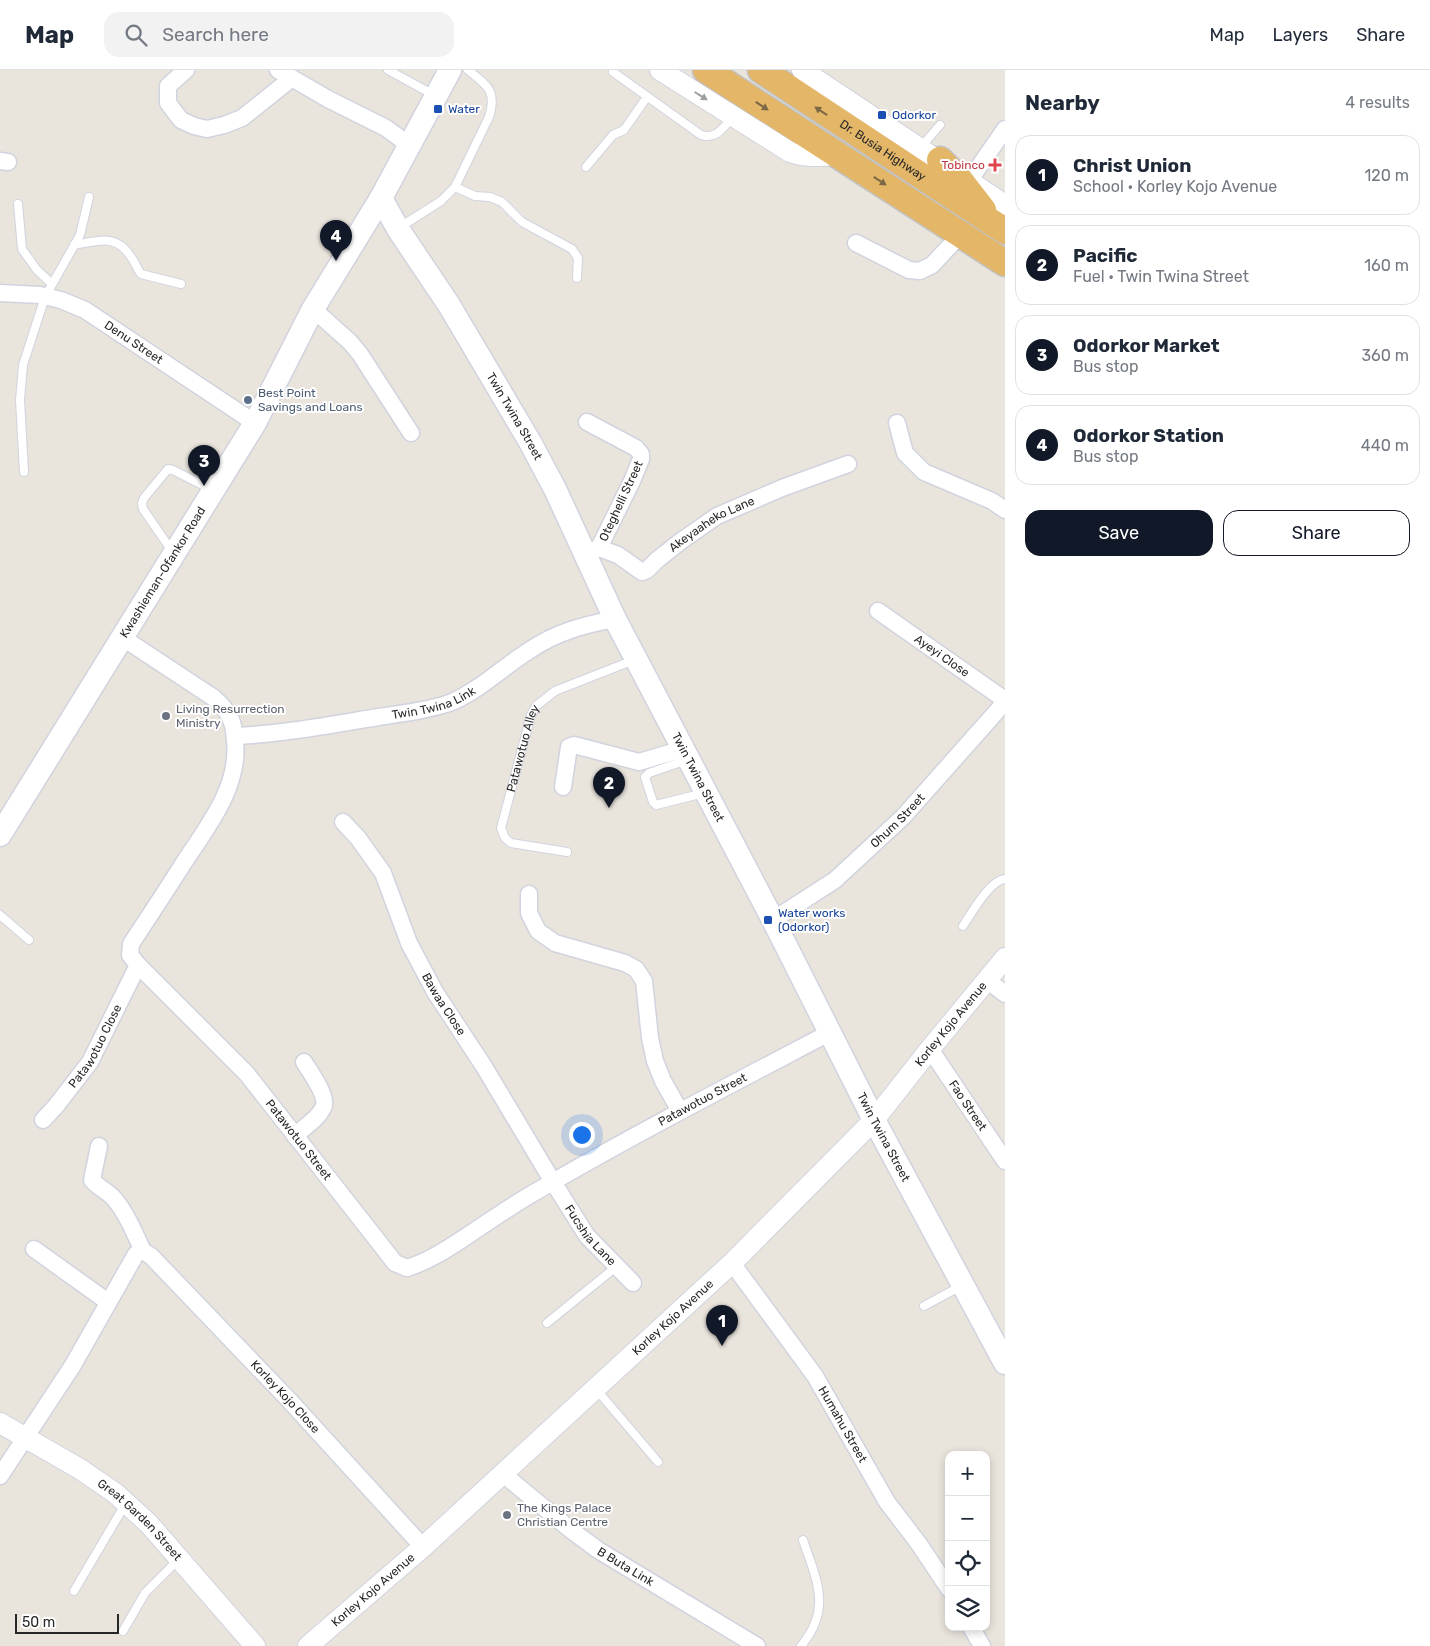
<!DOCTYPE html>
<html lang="en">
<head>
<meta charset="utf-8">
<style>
	body { margin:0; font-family:Rubik,sans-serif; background:#f2f2f3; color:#1f2937 }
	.controls { position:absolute; right:15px; bottom:15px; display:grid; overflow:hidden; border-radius:10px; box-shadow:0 2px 8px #0003 }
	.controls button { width:45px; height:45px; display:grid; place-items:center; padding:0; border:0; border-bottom:1px solid #e0e1e3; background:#fff; color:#1f2937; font:25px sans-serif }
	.scale { position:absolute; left:15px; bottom:12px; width:104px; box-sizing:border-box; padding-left:5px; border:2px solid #282828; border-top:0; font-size:14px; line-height:18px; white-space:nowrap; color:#282828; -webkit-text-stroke:4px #fff; paint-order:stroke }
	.you { position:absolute; left:581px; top:1064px; width:18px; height:18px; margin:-12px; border:4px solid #fff; border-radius:50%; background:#1a73e8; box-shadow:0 0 0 8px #1a73e833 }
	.badge { display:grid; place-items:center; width:32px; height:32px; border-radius:50%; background:#111827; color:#fff; font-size:16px; font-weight:700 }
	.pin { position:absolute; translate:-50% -41px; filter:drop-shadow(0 1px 2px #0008) }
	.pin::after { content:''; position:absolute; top:26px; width:18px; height:15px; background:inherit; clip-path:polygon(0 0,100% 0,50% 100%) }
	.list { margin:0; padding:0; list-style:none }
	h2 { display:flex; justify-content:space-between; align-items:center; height:65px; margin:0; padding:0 20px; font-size:21px }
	h2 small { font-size:16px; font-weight:400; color:#747a83 }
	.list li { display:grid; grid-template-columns:32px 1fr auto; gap:15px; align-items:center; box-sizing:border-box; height:80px; margin:0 10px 10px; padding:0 10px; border:1px solid #e0e1e3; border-radius:15px }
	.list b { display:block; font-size:19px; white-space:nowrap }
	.list p { margin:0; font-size:16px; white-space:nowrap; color:#747a83 }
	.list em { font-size:16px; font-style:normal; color:#747a83 }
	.actions { display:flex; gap:10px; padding:15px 20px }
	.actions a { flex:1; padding:11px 0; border:1px solid #111827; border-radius:15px; text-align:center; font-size:18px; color:#111827 }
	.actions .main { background:#111827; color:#fff }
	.icon { flex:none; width:28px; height:28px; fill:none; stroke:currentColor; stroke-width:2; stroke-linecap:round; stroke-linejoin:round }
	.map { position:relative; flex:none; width:1005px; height:1576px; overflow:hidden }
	header { display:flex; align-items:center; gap:30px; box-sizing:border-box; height:70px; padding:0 25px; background:#fff; border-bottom:1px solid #e0e1e3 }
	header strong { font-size:24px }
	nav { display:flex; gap:28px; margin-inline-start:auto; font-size:18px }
	.search { width:350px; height:45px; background:#f2f2f3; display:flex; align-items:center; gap:12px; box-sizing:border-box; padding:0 18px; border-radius:15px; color:#747a83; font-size:19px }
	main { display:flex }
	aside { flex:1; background:#fff }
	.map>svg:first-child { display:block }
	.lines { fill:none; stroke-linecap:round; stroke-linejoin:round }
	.service-casing { stroke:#d1d3df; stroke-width:10 }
	.minor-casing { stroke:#d1d3df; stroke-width:19 }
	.tertiary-casing { stroke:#d1d3df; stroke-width:22 }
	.secondary-casing { stroke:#d1d3df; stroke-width:25 }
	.trunk-casing { stroke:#c3c3c3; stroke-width:29 }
	.service { stroke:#fff; stroke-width:8 }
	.minor { stroke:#fff; stroke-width:16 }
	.tertiary { stroke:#fff; stroke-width:20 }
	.secondary { stroke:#fff; stroke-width:22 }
	.trunk { stroke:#e4b668; stroke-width:26 }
	.oneway { fill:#9e9e9e }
	.oneway2 { fill:#7d6845 }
	.transit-dot { fill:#1a4fb4; stroke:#fff; stroke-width:2 }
	.health-dot { fill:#e0444e; stroke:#fff; stroke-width:2 }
	.service-dot { fill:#5c6f8a; stroke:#fff; stroke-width:2 }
	.worship-dot { fill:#6b7280; stroke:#fff; stroke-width:2 }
	.labels { text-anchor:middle; stroke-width:4; stroke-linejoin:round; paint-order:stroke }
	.transit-label { font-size:12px; fill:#164399; stroke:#fff; text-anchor:start }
	.street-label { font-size:12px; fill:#282828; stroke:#fff }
	.health-label { font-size:12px; fill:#be3a42; stroke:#fff; text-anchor:end }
	.service-label { font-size:12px; fill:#4e5e75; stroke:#fff; text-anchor:start }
	.worship-label { font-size:12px; fill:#5b616d; stroke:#fff; text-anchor:start }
</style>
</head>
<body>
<header>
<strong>Map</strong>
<div class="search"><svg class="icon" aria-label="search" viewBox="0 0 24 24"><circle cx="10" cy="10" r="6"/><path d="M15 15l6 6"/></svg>Search here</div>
<nav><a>Map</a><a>Layers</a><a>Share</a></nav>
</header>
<main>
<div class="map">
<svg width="1005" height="1576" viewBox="0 0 1005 1576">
	<rect width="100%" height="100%" fill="#e9e4dc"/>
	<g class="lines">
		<g class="service-casing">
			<g id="service">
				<path d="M388,0L434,25"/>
				<path d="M613,2L701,65C717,70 723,57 733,47"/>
				<path d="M920,78L940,55"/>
				<path d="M586,97L613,65L624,60L647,27"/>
				<path d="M455,117L475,126L490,127L502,132L522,152L572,179L578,188L577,208"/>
				<path d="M18,134L22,179L37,200L52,214"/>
				<path d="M400,157L441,131L455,117L489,47C497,21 488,16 468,0"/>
				<path d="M74,175C98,171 116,163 131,187C135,192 137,199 141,204L181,214"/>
				<path d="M24,402L20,330L23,295L45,227L80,165L89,127"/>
				<path d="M172,481L143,439L142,433L144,428L168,399L173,400L212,420"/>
				<path d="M687,690L649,703L645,707L653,732L656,735L704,723"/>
				<path id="s1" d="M567,782L511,773L505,768L501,758L531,645L536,636L555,621L634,590"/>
				<path d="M0,845L29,870"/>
				<path d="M963,856C971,844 990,810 1005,809"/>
				<path d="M924,1236L961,1216"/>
				<path d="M547,1253L616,1197"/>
				<path d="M596,1319L658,1392"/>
				<path d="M74,1521L126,1433"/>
				<path d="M123,1561L145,1523L178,1490"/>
				<path d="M801,1576C832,1539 817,1511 803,1470"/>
			</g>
		</g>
		<g class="minor-casing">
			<g id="minor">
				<path d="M186,0L168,16V33L181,50L194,56L207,59L224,55L242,48L292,8"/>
				<path d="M278,0L328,29L386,58L409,75"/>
				<path d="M0,91L8,92"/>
				<path d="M969,111L1005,59"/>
				<path d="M856,173L909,200L920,201L932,195L961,164"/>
				<path id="s2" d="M0,223L40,225L61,230L85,240L255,353"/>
				<path d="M313,239L350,272L360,284L411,363"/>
				<path d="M587,352L636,378L641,384V389L632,411L599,478"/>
				<path d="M897,353L905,383L924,402L992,431L1005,440"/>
				<path id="s3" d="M585,483L599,478L618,485L642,502L647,500L657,490L681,471L717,446L782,418L848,394"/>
				<path id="s4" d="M878,541L1005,630"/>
				<path id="s5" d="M123,568L214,628C229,641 234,651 235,671C240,717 207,757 183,794C166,821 148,848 131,874L130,885L138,895L247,1004L395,1193L407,1198C430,1191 450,1177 470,1164C492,1149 514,1134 537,1121C633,1065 732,1014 831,962"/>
				<path id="s6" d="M235,666C283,664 330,655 378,647C398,644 433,640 452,632C481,619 503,597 530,580C557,562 583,555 615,549"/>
				<path d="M563,717L569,677L574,675L639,692L683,679"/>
				<path id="s7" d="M343,752L358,768L383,803L409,873L435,922L483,995L553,1112L587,1166L633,1213"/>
				<path d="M529,824V843L538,861L555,873L625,893L636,899L644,911L650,968L655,991L663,1011L680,1041"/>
				<path id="s8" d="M773,850L835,810L903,747L1005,632"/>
				<path d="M987,910L1005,924"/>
				<path id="s9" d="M930,979L1005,1091"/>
				<path id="s10" d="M43,1050L56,1036L90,992L138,895"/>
				<path d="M295,1066C304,1057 318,1049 323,1038C329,1027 310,1002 304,992"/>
				<path d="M99,1076L92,1110C99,1119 109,1121 116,1131C128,1145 135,1165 143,1181"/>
				<path d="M34,1179L108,1232"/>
				<path id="s11" d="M732,1193L815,1306L887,1432L919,1474L949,1519"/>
				<path id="s12" d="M503,1404L571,1460L598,1480L757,1576"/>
				<path id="s13" d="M0,1406L73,1295L136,1184L143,1181L151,1186L289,1330L423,1477"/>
				<path d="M971,1557L982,1576"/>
			</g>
		</g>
		<g class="tertiary-casing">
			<g id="tertiary">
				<path d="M660,0L790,82C806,88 822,86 839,85"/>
				<path d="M802,0L1005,135"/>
				<path id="s14" d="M0,1353L80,1399L115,1423L149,1454L255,1576"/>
				<path id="s15" d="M308,1576L423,1477L732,1193L874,1050L930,979L1005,888"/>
			</g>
		</g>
		<g class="secondary-casing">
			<g id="secondary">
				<path id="s16" d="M381,128L398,159L449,235L530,372L555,419L615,549L773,850L874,1050L1005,1293"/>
				<path id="s17" d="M0,765L255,353L313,239L381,128L450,0"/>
			</g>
		</g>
		<g class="trunk-casing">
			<g id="trunk">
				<path d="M706,0L1005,193"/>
				<path id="s18" d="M761,0L1005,161"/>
				<path d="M940,90L959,109L983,140"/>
			</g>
		</g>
		<use href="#service" class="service"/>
		<use href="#minor" class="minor"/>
		<use href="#tertiary" class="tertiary"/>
		<use href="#secondary" class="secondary"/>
		<use href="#trunk" class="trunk"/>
	</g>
	<defs><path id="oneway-solid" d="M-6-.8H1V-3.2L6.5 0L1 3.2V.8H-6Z" transform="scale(1.25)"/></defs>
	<use class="oneway" href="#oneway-solid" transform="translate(701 26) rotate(32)"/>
	<g class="oneway2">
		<use href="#oneway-solid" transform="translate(762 36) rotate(33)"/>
		<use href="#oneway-solid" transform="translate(821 41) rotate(-146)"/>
		<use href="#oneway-solid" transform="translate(880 111) rotate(33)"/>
	</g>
	<g class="transit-dot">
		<rect x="433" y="34" width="10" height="10" rx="2.5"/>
		<rect x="877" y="40" width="10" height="10" rx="2.5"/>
		<rect x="763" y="845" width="10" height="10" rx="2.5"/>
	</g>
	<path class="health-dot" d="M992.5 87.5h5v5h5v5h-5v5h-5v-5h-5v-5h5z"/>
	<circle class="service-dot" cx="248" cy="330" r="5"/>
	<g class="worship-dot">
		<circle cx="166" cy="646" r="5"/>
		<circle cx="507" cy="1445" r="5"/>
	</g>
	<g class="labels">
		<g class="transit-label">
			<text x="448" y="43">Water</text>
			<text x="892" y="49">Odorkor</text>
			<text x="778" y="847">Water works<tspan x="778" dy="14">(Odorkor)</tspan></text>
		</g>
		<g class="street-label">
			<text dy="4" stroke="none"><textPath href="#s18" startOffset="146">Dr. Busia Highway</textPath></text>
			<text dy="4" stroke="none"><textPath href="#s2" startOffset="146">Denu Street</textPath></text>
			<text dy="4" stroke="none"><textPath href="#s16" startOffset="256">Twin Twina Street</textPath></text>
			<text transform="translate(621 431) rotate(-65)" y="4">Oteghelli Street</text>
			<text dy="4" stroke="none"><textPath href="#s3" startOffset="150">Akeyaaheko Lane</textPath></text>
			<text dy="4" stroke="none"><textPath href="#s17" startOffset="309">Kwashieman-Ofankor Road</textPath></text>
			<text dy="4" stroke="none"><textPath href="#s4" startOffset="78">Ayeyi Close</textPath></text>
			<text dy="4" stroke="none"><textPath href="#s6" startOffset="202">Twin Twina Link</textPath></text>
			<text dy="4" stroke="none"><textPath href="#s1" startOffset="158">Patawotuo Alley</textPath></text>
			<text dy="4" stroke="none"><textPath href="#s16" startOffset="661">Twin Twina Street</textPath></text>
			<text dy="4" stroke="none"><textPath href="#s8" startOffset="160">Ohum Street</textPath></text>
			<text dy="4" stroke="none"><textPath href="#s7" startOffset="210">Bawaa Close</textPath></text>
			<text dy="4" stroke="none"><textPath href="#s15" startOffset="896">Korley Kojo Avenue</textPath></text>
			<text dy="4" stroke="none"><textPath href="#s10" startOffset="91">Patawotuo Close</textPath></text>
			<text dy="4" stroke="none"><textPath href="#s5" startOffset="1162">Patawotuo Street</textPath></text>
			<text dy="4" stroke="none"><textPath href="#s9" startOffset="68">Fao Street</textPath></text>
			<text dy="4" stroke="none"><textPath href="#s16" startOffset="1066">Twin Twina Street</textPath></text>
			<text dy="4" stroke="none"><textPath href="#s5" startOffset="652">Patawotuo Street</textPath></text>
			<text dy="4" stroke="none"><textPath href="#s7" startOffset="484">Fucshia Lane</textPath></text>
			<text dy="4" stroke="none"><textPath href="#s15" startOffset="491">Korley Kojo Avenue</textPath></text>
			<text dy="4" stroke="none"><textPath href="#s13" startOffset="472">Korley Kojo Close</textPath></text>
			<text dy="4" stroke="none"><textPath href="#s11" startOffset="196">Humahu Street</textPath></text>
			<text dy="4" stroke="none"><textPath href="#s14" startOffset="171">Great Garden Street</textPath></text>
			<text dy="4" stroke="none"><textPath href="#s12" startOffset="154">B Buta Link</textPath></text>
			<text dy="4" stroke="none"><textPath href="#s15" startOffset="86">Korley Kojo Avenue</textPath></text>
		</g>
		<g class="health-label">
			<text x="985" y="99">Tobinco</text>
		</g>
		<g class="service-label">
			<text x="258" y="327">Best Point<tspan x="258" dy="14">Savings and Loans</tspan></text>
		</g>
		<g class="worship-label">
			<text x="176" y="643">Living Resurrection<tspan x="176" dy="14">Ministry</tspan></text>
			<text x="517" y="1442">The Kings Palace<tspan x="517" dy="14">Christian Centre</tspan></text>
		</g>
	</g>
</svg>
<div class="controls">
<button>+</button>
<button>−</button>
<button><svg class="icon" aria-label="locate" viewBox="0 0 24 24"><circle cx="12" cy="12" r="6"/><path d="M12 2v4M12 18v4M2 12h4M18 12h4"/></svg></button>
<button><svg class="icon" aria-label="layers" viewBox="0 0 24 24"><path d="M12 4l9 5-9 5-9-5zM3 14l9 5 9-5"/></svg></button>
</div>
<div class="scale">50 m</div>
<div class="you"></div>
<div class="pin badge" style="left:722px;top:1276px">1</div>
<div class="pin badge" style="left:609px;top:738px">2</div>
<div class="pin badge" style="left:204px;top:416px">3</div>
<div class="pin badge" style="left:336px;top:191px">4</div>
</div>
<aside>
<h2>Nearby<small>4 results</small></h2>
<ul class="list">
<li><span class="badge">1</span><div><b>Christ Union</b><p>School · Korley Kojo Avenue</p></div><em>120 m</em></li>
<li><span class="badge">2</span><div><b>Pacific</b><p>Fuel · Twin Twina Street</p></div><em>160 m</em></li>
<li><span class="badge">3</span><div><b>Odorkor Market</b><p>Bus stop</p></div><em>360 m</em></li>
<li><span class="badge">4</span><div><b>Odorkor Station</b><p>Bus stop</p></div><em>440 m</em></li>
</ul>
<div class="actions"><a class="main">Save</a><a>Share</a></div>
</aside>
</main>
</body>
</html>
